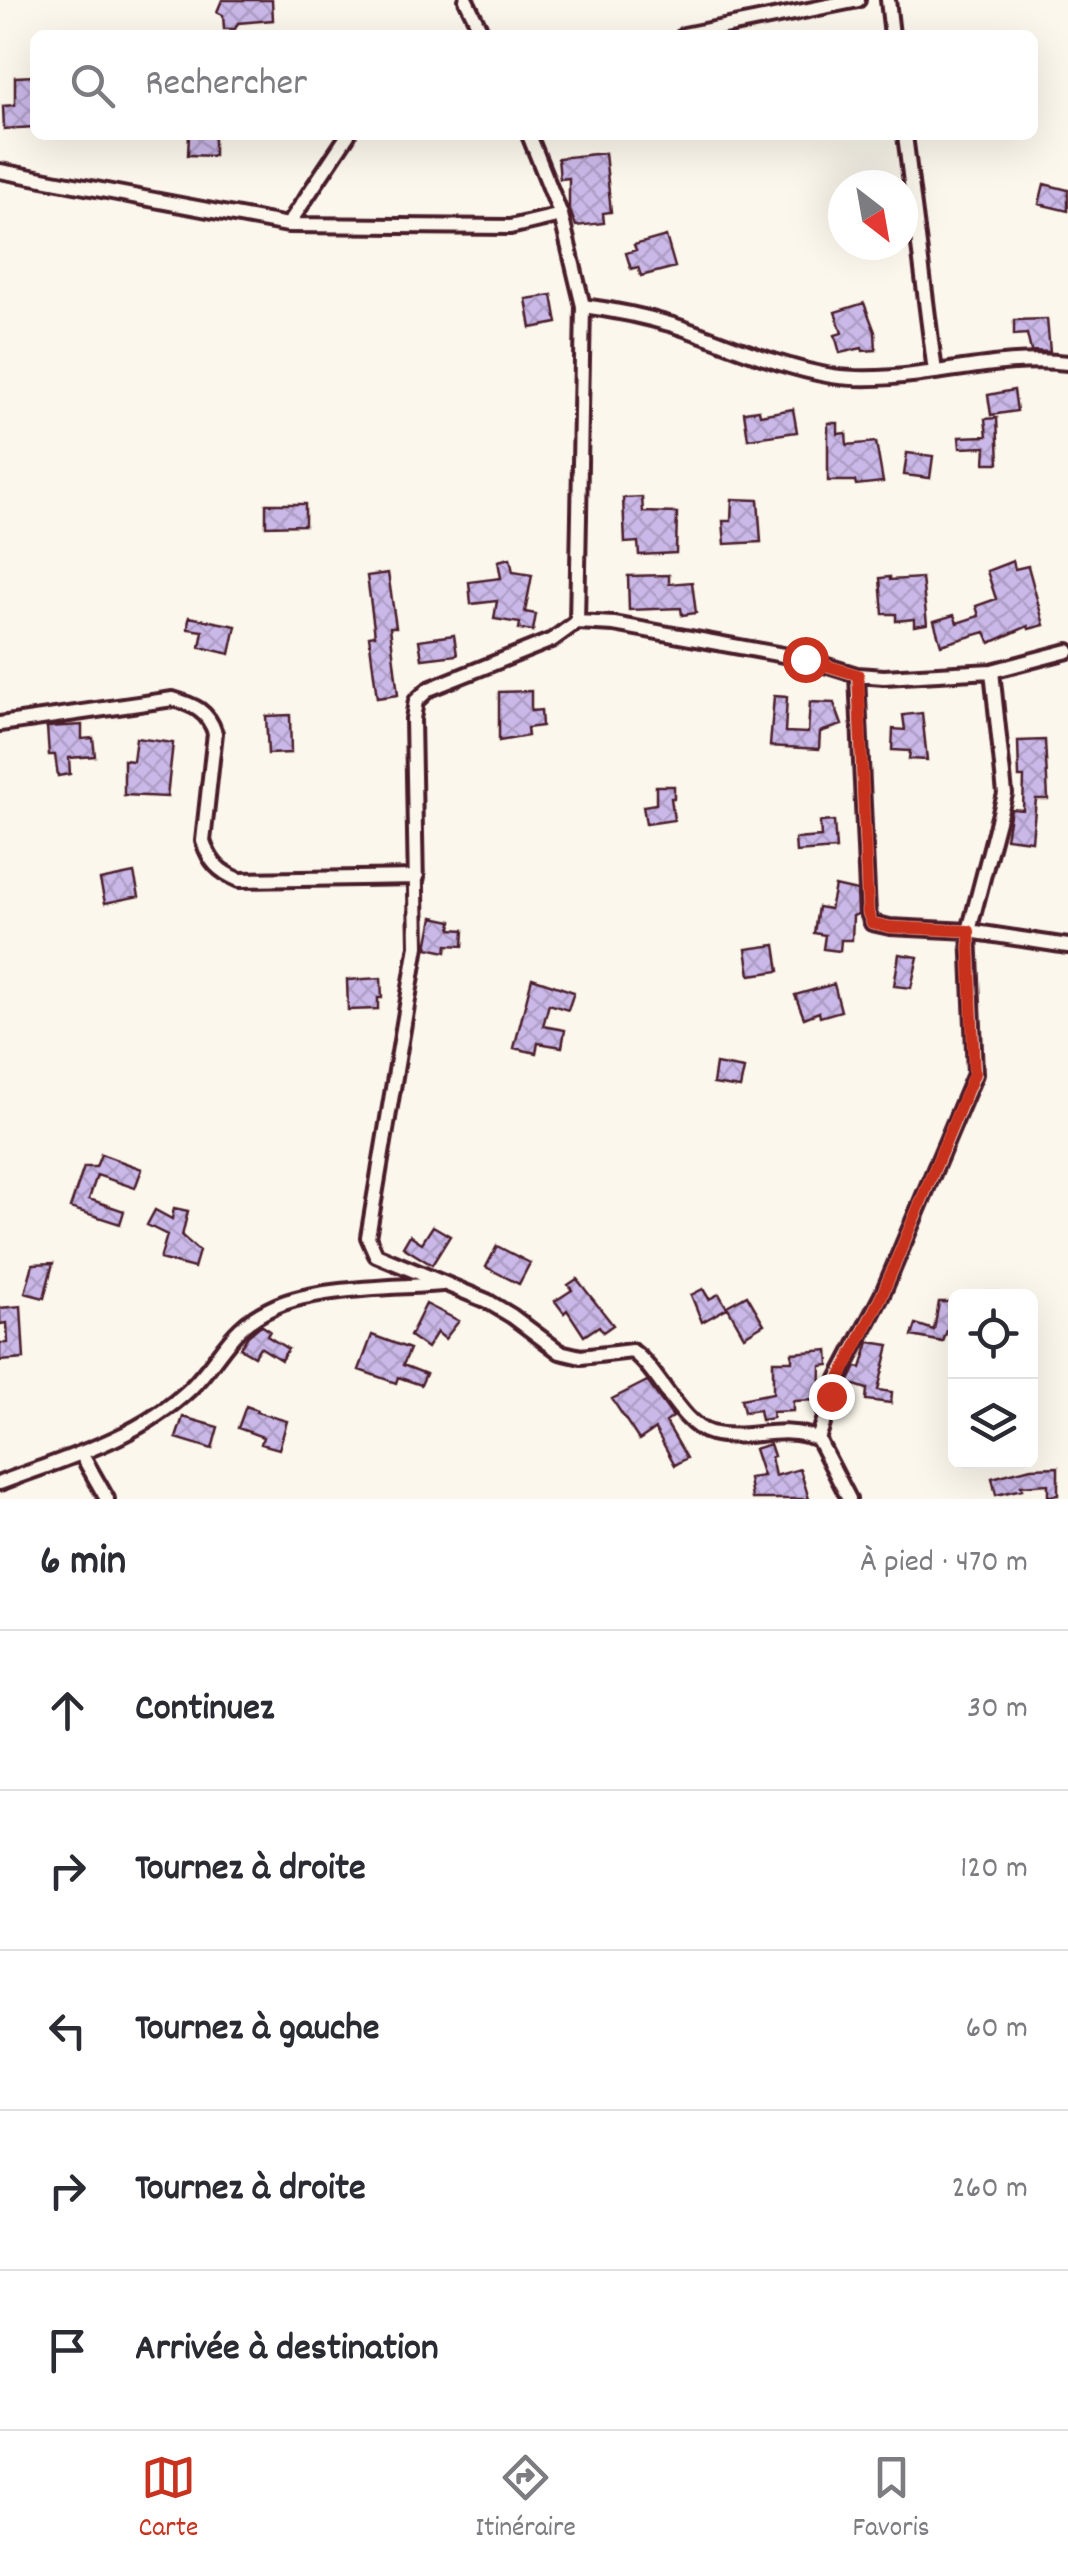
<!DOCTYPE html>
<html lang="fr">
<head>
<meta charset="utf-8">
<style>
	body { margin:0; font-family:Dekko,sans-serif; background:#f2f2f3; color:#2b2b33 }
	.controls { position:absolute; right:30px; bottom:30px; display:grid; overflow:hidden; border-radius:15px; box-shadow:0 10px 40px #0002 }
	.controls button { width:90px; height:90px; display:grid; place-items:center; padding:0; border:0; border-bottom:2px solid #e1e1e2; background:#fff; color:#2b2b33; font:50px sans-serif }
	.compass { position:absolute; left:828px; top:170px; width:90px; height:90px; border-radius:50%; background:#fff; box-shadow:0 10px 40px #0002; rotate:149deg }
	.stop { position:absolute; width:30px; height:30px; margin:-22px; border:8px solid #c8321e; border-radius:50%; background:#fff }
	.stop.end { background:#c8321e; border-color:#fff; box-shadow:0 2px 10px #0008 }
	.list { margin:0; padding:0; list-style:none }
	h2 { display:flex; justify-content:space-between; align-items:center; height:130px; margin:0; padding:0 40px; font-size:42px }
	h2 small { font-size:32px; font-weight:400; color:#7c7c81 }
	.list li { display:grid; grid-template-columns:65px 1fr auto; gap:30px; align-items:center; box-sizing:border-box; height:160px; padding:0 40px; border-top:2px solid #e1e1e2 }
	.list b { display:block; font-size:38px; white-space:nowrap }
	.list em { font-size:32px; font-style:normal; color:#7c7c81 }
	.icon { flex:none; width:55px; height:55px; fill:none; stroke:currentColor; stroke-width:2; stroke-linecap:round; stroke-linejoin:round }
	.map { position:relative; flex:none; width:1068px; height:1499px; overflow:hidden }
	.search { position:absolute; background:#fff; box-shadow:0 10px 40px #0002; left:30px; right:30px; top:30px; height:110px; display:flex; align-items:center; gap:25px; box-sizing:border-box; padding:0 35px; border-radius:15px; color:#7c7c81; font-size:38px }
	.sheet { height:930px; background:#fff }
	nav { display:flex; justify-content:space-around; align-items:center; box-sizing:border-box; height:140px; border-top:2px solid #e1e1e2; background:#fff; font-size:28px; color:#7c7c81 }
	nav a { display:grid; justify-items:center; gap:5px }
	nav .on { color:#c8321e }
	.map>svg:first-child { display:block }
	.building { fill:url(#building-cross-hatch); stroke:#4a1f2b; stroke-width:2.5 }
	.lines { fill:none; stroke-linecap:round; stroke-linejoin:round }
	.minor-casing { stroke:#4a1f2b; stroke-width:20 }
	.minor { stroke:#fbf7ec; stroke-width:12 }
	.route { stroke:#c8321e; stroke-width:12 }
</style>
</head>
<body>
<div class="map">
<svg width="1068" height="1499" viewBox="0 0 1068 1499">
	<defs>
		<pattern id="building-cross-hatch" width="8" height="8" patternUnits="userSpaceOnUse" patternTransform="scale(2.5)"><rect width="8" height="8" fill="#cab8e8"/><path d="M0 0l8 8M0 8l8-8" fill="none" stroke="#af9ec7"/></pattern>
	</defs>
	<rect width="100%" height="100%" fill="#fbf7ec"/>
	<filter id="ink" filterUnits="userSpaceOnUse"><feTurbulence type="fractalNoise" baseFrequency=".01" numOctaves="2"/><feDisplacementMap in="SourceGraphic" scale="20" xChannelSelector="R" yChannelSelector="G"/><feConvolveMatrix kernelMatrix="1 2 1 2 8 2 1 2 1" color-interpolation-filters="sRGB"/></filter>
	<g filter="url(#ink)">
		<path class="building" d="M222,0H272L273,20L238,23L235,29H224L223,15L217,12Z
			M35,76L34,127L4,129L3,106L15,105V77Z
			M189,135H214V156L188,155Z
			M605,153L611,212L603,213L604,223L576,226L569,208V178L560,179L558,158Z
			M1044,184L1068,190V211L1039,204Z
			M666,236L675,267L641,276L638,267L631,269L626,253L636,250L634,245Z
			M552,295L557,323L531,328L526,299Z
			M864,303L875,332L876,350L863,351L862,348L840,353L835,335L842,333L835,312Z
			M1047,319L1050,352L1031,351L1027,334L1014,335V320Z
			M1014,390L1017,411L991,415L988,395Z
			M793,409L797,432L748,439L744,412L759,410L760,415Z
			M997,418L999,463H985L986,447L960,448L959,437L987,436L985,419Z
			M828,423H838V434L846,433L847,445L876,442L883,482L856,485L855,481H828Z
			M907,453L933,456L930,478L904,475Z
			M642,497L643,512L677,513L676,553L639,555L638,542L625,543L623,498Z
			M732,499L758,500L761,542L725,544L723,521H731Z
			M266,504H305V525L266,526Z
			M510,558L513,572L532,575L525,612L536,614L533,631L519,629L520,623L494,619L497,601L471,604L469,582L501,578L498,561Z
			M1013,561L1015,569L1028,566L1044,625L1029,629L1028,626L990,643L985,632L941,645L934,621L954,615L957,623L979,616L976,606L996,599L987,571Z
			M388,573L396,627H390L398,695L377,698L369,636L375,635L367,576Z
			M669,575V584L692,582L696,613L682,615L681,608L629,610L628,576Z
			M890,577V580L922,578L927,624L914,626V619L896,621V614H883L880,578Z
			M189,617L236,626L230,654L200,647L203,631L188,629Z
			M454,635L457,655L422,659L419,640Z
			M531,691V711L541,710L542,726L527,728L528,736L499,741V692Z
			M774,696L787,697L785,732L808,733L810,702L834,703L842,725L820,732L819,749L770,746Z
			M922,713L927,760L909,759L910,751L892,750L893,729L905,730L903,715Z
			M290,715L291,753L268,754L266,716Z
			M82,725V739L93,738L95,756L69,758L70,774L58,776L55,755H49L47,727Z
			M136,738L173,743L167,797L124,795V760L133,761Z
			M1045,740L1048,799H1036L1032,841L1006,838L1011,809L1023,810L1024,777H1019L1018,741Z
			M656,786H674V798H671L674,820L646,824L643,806L656,804Z
			M834,821L836,849L796,852L795,839L821,837L820,822Z
			M134,873L139,896L105,903L100,880Z
			M835,886L857,891L858,914L853,916L852,940H841L840,951L823,949L825,935L814,933L818,907L830,909Z
			M433,917L452,921L451,929L464,930L463,946L447,945L446,952L427,948Z
			M775,945L779,971L750,975L746,949Z
			M899,954L918,957L911,988L894,986Z
			M381,978L382,998H378V1009L348,1010L347,980Z
			M532,978L574,992L568,1010L549,1004L543,1026L565,1030L562,1047L538,1043L536,1053L514,1048Z
			M834,984L841,1011L820,1017L819,1012L804,1018L795,995Z
			M716,1064L744,1069L740,1088L713,1084Z
			M101,1154L142,1169L135,1188L97,1175L89,1199L124,1211L120,1224L70,1208L84,1167H96Z
			M174,1208L188,1211L182,1236L199,1251L194,1268L160,1259L167,1235L147,1225L155,1210L172,1219Z
			M433,1226L450,1236L432,1265L403,1247L410,1235L422,1243Z
			M497,1246L530,1263L519,1284L486,1267Z
			M53,1263L44,1298L25,1293L33,1264Z
			M577,1279L613,1325L603,1332L599,1326L584,1336L567,1310L564,1313L555,1301L572,1290L568,1285Z
			M703,1289L709,1299L719,1294L727,1308L702,1322L691,1295Z
			M747,1295L764,1324L744,1336L727,1306Z
			M939,1302H950L951,1319L943,1342L912,1336L916,1324L934,1330Z
			M426,1304L459,1321L445,1339L437,1332L427,1348L410,1336Z
			M21,1306L24,1359L0,1361V1343H8L7,1323L0,1324V1308Z
			M261,1325L270,1331L267,1336L288,1349L281,1360L260,1347L254,1356L240,1348L248,1336Z
			M372,1335L410,1349L403,1365L426,1374L421,1385L398,1377L396,1383L359,1370Z
			M869,1342L889,1345L878,1390L892,1392L891,1403L866,1400L867,1389L848,1383L856,1367L861,1368Z
			M828,1350L829,1365L821,1366L820,1400L793,1401V1411L772,1412L773,1418L761,1420L759,1410L744,1412L741,1399L773,1393V1361H792V1353Z
			M647,1381L673,1417L666,1422L687,1458L675,1465L655,1429L639,1440L612,1399Z
			M246,1406L257,1410L256,1412L287,1421L279,1449L261,1444L263,1437L238,1428Z
			M183,1417L218,1427L212,1449L176,1438Z
			M770,1444L774,1456L771,1457L775,1476L800,1469L809,1499H752L749,1478L763,1476L754,1449Z
			M1058,1467V1495L1048,1496V1484L1021,1486L1022,1489L996,1495L992,1478L1031,1468Z"/>
		<g class="lines">
			<g class="minor-casing">
				<path id="minor" d="M466,0L483,35
					M888,0L892,35
					M684,35L858,0
					M529,135L561,215L583,306L577,622
					M905,135L935,372
					M0,171L288,225L510,227L561,215
					M288,225L348,135
					M583,306C614,310 643,316 673,325C726,342 777,367 832,376C908,387 993,353 1068,363
					M857,675L868,913L872,923L890,927L969,931L1068,946
					M0,724L173,699C194,705 208,711 215,733L203,841C210,862 218,871 239,880L417,877
					M818,1439L838,1379L882,1295L975,1074L969,931L1005,794L992,671
					M82,1455L107,1499
					M0,1483C66,1458 137,1439 190,1389C224,1355 228,1327 276,1306C318,1287 395,1288 442,1284
					M849,1499L818,1439C782,1423 747,1442 711,1433C680,1425 660,1371 632,1351L581,1357L560,1352L512,1316L487,1301L376,1255L368,1237L417,946L413,719L416,701L429,689L552,640L577,622L614,624L805,659L857,675L884,677L992,671L1068,651"/>
			</g>
			<use href="#minor" class="minor"/>
		</g>
	</g>
	<g class="lines" filter="url(#ink)">
		<path class="route" d="M805,659L858,675L868,913L872,923L890,927L969,931L974,1074L882,1295L831,1396"/>
	</g>
</svg>
<div class="controls">
<button><svg class="icon" aria-label="locate" viewBox="0 0 24 24"><circle cx="12" cy="12" r="6"/><path d="M12 2v4M12 18v4M2 12h4M18 12h4"/></svg></button>
<button><svg class="icon" aria-label="layers" viewBox="0 0 24 24"><path d="M12 4l9 5-9 5-9-5zM3 14l9 5 9-5"/></svg></button>
</div>
<svg class="compass" viewBox="-18 -18 36 36"><path d="M0-13l5 13h-10z" fill="#e53935"/><path d="M0 13l5-13h-10z" fill="#7c7c81"/></svg>
<div class="stop" style="left:805px;top:659px"></div>
<div class="stop end" style="left:831px;top:1396px"></div>
<div class="search"><svg class="icon" aria-label="search" viewBox="0 0 24 24"><circle cx="10" cy="10" r="6"/><path d="M15 15l6 6"/></svg>Rechercher</div>
</div>
<section class="sheet">
<h2>6 min<small>À pied · 470 m</small></h2>
<ul class="list">
<li><svg class="icon" aria-label="ahead" viewBox="0 0 24 24"><path d="M12 20V5M6 11l6-6 6 6"/></svg><div><b>Continuez</b></div><em>30 m</em></li>
<li><svg class="icon" aria-label="right" viewBox="0 0 24 24"><path d="M7 20v-9h11M14 6l5 5-5 5"/></svg><div><b>Tournez à droite</b></div><em>120 m</em></li>
<li><svg class="icon" aria-label="left" viewBox="0 0 24 24"><path d="M17 20v-9H6M10 6l-5 5 5 5"/></svg><div><b>Tournez à gauche</b></div><em>60 m</em></li>
<li><svg class="icon" aria-label="right" viewBox="0 0 24 24"><path d="M7 20v-9h11M14 6l5 5-5 5"/></svg><div><b>Tournez à droite</b></div><em>260 m</em></li>
<li><svg class="icon" aria-label="arrive" viewBox="0 0 24 24"><path d="M6 21V4h12l-3 4 3 4H6"/></svg><div><b>Arrivée à destination</b></div></li>
</ul>
</section>
<nav>
<a class="on"><svg class="icon" aria-label="map" viewBox="0 0 24 24"><path d="M3 6l6-2 6 2 6-2v14l-6 2-6-2-6 2zM9 4v14M15 6v14"/></svg>Carte</a>
<a><svg class="icon" aria-label="directions" viewBox="0 0 24 24"><path d="M12 3l9 9-9 9-9-9zM9 14v-3h6M13 9l2 2-2 2"/></svg>Itinéraire</a>
<a><svg class="icon" aria-label="saved" viewBox="0 0 24 24"><path d="M7 4h10v16l-5-4-5 4z"/></svg>Favoris</a>
</nav>
</body>
</html>
